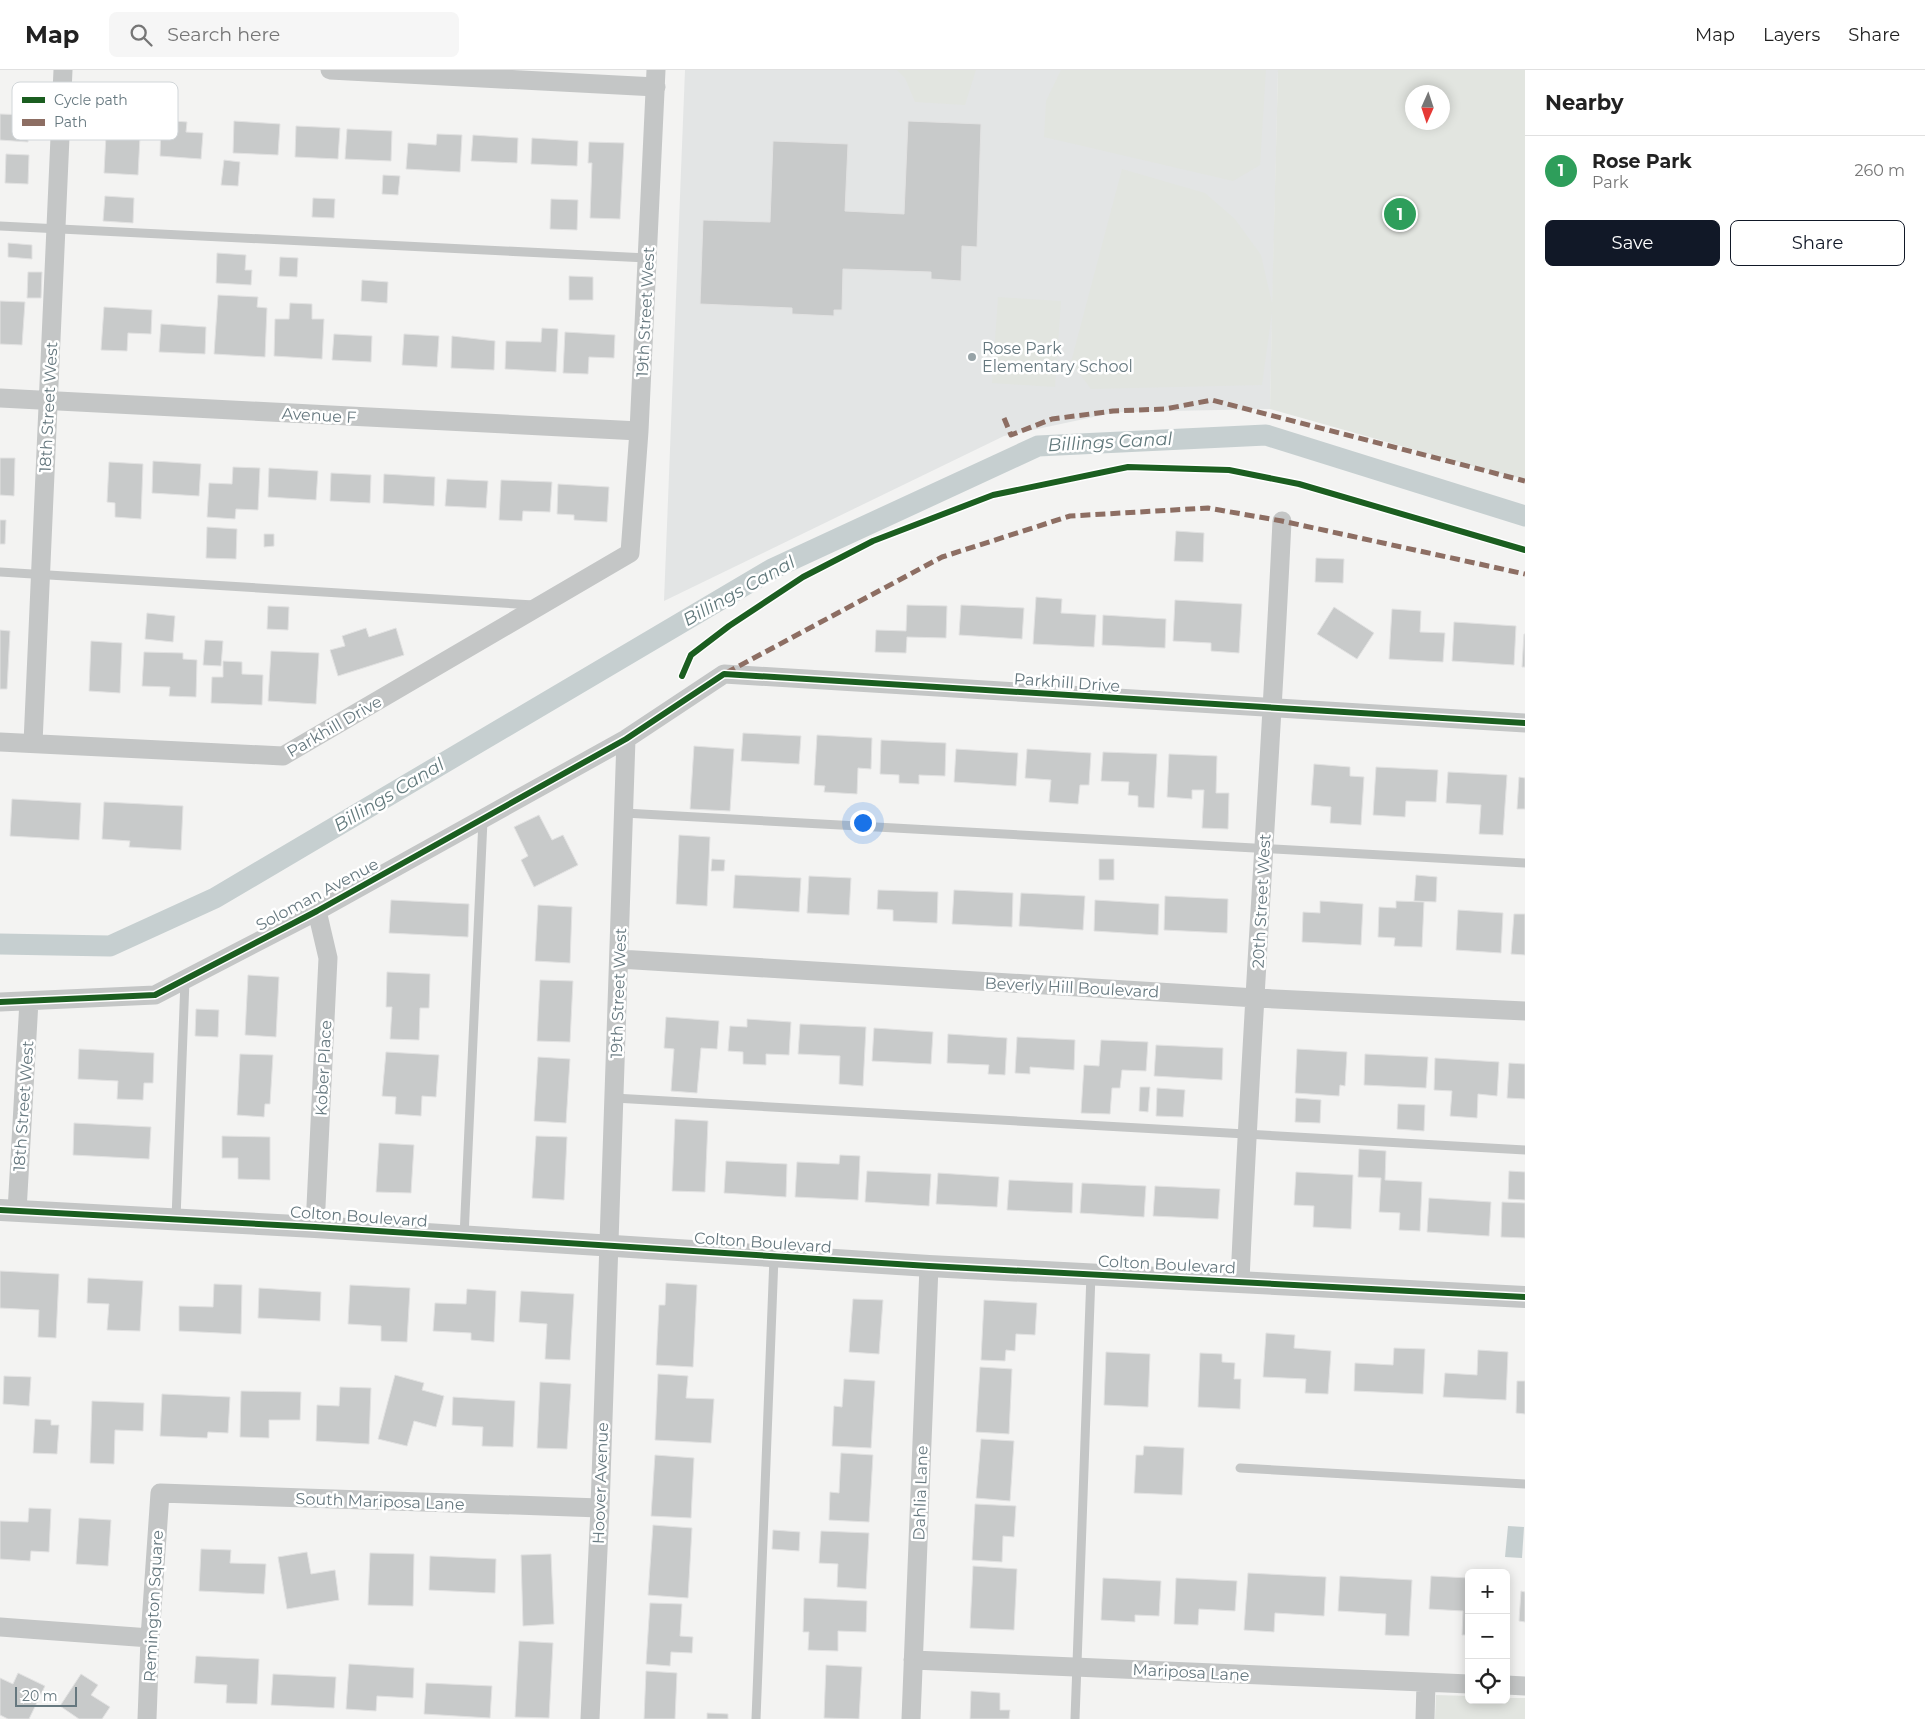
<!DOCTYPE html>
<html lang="en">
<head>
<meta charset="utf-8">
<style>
	body { margin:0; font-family:Montserrat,sans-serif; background:#f6f6f6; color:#222 }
	.controls { position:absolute; right:15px; bottom:15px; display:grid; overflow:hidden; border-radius:8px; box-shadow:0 2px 12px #0003 }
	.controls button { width:45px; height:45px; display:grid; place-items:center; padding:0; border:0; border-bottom:1px solid #e0e0e0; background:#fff; color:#222; font:25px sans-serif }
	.compass { position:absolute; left:1405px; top:15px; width:45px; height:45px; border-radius:50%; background:#fff; box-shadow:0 2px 12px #0003; rotate:183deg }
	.scale { position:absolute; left:15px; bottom:12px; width:62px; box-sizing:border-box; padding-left:5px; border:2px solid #66787f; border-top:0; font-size:14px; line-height:18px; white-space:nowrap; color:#66787f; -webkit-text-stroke:4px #fff; paint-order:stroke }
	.you { position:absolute; left:862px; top:752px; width:18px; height:18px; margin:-12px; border:4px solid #fff; border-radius:50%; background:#1a73e8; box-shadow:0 0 0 8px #1a73e833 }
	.badge { display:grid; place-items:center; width:32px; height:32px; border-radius:50%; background:#111827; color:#fff; font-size:16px; font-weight:700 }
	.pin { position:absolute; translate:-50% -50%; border:2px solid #fff; box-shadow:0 1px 5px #0006 }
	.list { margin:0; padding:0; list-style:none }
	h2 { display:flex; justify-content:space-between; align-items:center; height:65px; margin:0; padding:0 20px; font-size:21px }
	h2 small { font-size:16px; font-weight:400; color:#767676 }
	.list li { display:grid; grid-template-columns:32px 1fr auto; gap:15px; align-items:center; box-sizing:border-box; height:70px; padding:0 20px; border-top:1px solid #e0e0e0 }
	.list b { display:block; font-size:19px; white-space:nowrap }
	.list p { margin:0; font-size:16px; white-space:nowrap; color:#767676 }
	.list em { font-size:16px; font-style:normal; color:#767676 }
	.actions { display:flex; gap:10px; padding:15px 20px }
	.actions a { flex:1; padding:11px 0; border:1px solid #111827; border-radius:8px; text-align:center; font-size:18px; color:#111827 }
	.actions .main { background:#111827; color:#fff }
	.icon { flex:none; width:28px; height:28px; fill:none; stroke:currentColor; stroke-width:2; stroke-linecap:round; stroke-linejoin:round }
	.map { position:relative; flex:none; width:1525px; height:1649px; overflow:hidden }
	header { display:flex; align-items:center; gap:30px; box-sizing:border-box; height:70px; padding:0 25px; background:#fff; border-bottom:1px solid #e0e0e0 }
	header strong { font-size:24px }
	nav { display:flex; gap:28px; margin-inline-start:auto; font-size:18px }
	.search { width:350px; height:45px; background:#f6f6f6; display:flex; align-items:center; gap:12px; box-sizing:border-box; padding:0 18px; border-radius:8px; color:#767676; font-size:19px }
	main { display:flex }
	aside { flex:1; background:#fff }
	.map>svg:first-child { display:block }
	.built { fill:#e3e5e5 }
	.green { fill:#e2e5e0; fill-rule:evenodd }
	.water { fill:#c6cfd0 }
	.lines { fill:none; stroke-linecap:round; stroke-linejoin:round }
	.canal { stroke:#c6cfd0; stroke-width:21 }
	.building { fill:#c8caca; stroke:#e2e2e2 }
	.service { stroke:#c4c6c6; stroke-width:9 }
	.minor { stroke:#c4c6c6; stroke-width:19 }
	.tertiary { stroke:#c4c6c6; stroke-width:22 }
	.quiet { stroke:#8d6e63; stroke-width:5; stroke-dasharray:10 5; stroke-linecap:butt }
	.cycleway-casing { stroke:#fff; stroke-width:9 }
	.cycleway { stroke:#1b5e20; stroke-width:6 }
	.poi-dot { fill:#97a3a7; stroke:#fff; stroke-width:2 }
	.labels { text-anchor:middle; stroke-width:5; stroke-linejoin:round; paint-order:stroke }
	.street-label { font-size:16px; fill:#66787f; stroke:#fff }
	.poi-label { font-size:16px; fill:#66787f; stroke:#fff; text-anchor:start }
	.water-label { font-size:18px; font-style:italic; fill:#62797c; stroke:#fff }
	.key { fill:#fff; stroke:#d1d6d9; stroke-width:1 }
	.key-label { font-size:14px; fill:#66787f }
</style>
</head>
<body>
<header>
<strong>Map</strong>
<div class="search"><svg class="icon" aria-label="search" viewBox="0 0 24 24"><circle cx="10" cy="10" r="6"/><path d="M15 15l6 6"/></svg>Search here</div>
<nav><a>Map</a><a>Layers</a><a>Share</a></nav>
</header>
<main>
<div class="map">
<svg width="1525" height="1649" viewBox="0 0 1525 1649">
	<rect width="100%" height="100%" fill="#f3f3f2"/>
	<path class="built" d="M685,0H1278L1270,339L1117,342L1004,366L664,531Z"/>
	<path class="green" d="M897,0H976L965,35L915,32L905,8Z
		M1061,0H1266L1260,95L1233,111L1044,67L1046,31Z
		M1278,0H1525V409L1497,403L1270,339L1272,242L1262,315L1091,319L1071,292L1122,99L1205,123L1235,149L1261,185L1272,233ZM1412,22H1442V52H1412Z
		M998,227L1061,231L1055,317L992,313Z
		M1436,1625L1469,1626V1630H1506V1628H1525V1649H1435Z"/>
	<path class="water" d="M1508,1456L1524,1457L1522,1488L1505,1487Z"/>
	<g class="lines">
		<path class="canal" d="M0,874L110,876L215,828L772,499L1038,376L1266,365L1525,446"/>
	</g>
	<path class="building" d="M0,44L29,45L28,72L0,70Z
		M107,46L141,48L138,105L104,103Z
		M161,50L187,52L186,62L203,63L201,89L160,86Z
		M234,51L280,54L278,85L233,83Z
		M908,51L981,54L977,177L962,176L961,211L931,209V202L843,199L842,240H834V246L792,244V238L700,234L703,150L770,152L773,71L848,74L845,141L904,144Z
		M296,56L340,58L338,89L295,87Z
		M347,59L392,61L391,91L345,89Z
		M437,64L462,65L460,102L406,99L408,73L436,75Z
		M473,65L518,68L517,93L471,91Z
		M532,68L578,71L577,96L531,94Z
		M589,72L624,73L620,149L590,148L592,93H588Z
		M6,84L29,85L28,114L5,113Z
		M224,90L240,92L238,116L221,115Z
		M383,105L400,106L398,125L382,124Z
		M105,126L134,128L133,153L103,151Z
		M313,128L335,129L334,148L312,147Z
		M551,129L578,130L577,160L550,159Z
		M8,173L32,175V189L8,187Z
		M217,183L246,185L245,200H252L251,215L216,213Z
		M280,187L298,188L297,207L279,206Z
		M28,202H42L41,228H27Z
		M569,206L593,207V230H569Z
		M362,210L388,212L387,233L361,231Z
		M218,225L258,227L257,237L267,238L265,287L214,284Z
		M0,231L25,232L22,275L0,274Z
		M290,233L312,234V249H324L322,289L274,286L275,249H289Z
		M104,237L152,240L151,264L128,263L127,281L101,280Z
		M161,254L206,257L205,284L159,282Z
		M542,258L558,259L556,302L505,299L506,271L541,272Z
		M565,262L615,265L614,288L589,287L588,304L563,303Z
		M334,264L372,266L371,292L332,290Z
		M404,264L439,266L437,297L402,295Z
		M452,266L495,271L494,300L451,298Z
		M0,388H15L14,426L0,425Z
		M153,391L201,394L199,426L152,423Z
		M109,392L143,394L141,449L115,447V433L107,432Z
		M233,397L260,398L258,440L236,439L235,449L207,447L209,413L232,414Z
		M269,398L318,401L316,430L268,427Z
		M331,403L371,405L370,433L330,431Z
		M384,404L435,407L434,436L383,433Z
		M447,409L488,411L486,438L445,436Z
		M501,410L552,412L550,442L523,441L522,451L499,450Z
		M558,414L609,417L607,452L574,450V445L557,444Z
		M0,450H6L5,474H0Z
		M207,457L237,459L236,489L206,488Z
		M1176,461L1204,463L1203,492L1174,491Z
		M264,464H274V476L264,477Z
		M1316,488L1344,489L1343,513L1315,512Z
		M1036,527L1062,529L1061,543L1096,545L1094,577L1033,574Z
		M1175,530L1242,534L1239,583L1211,581V573L1173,571Z
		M907,535L947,536L946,568L907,567L906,583L875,582L876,560L906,561Z
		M961,535L1024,538L1022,569L959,565Z
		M268,536L289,537L288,560L267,559Z
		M1334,537L1374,563L1357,589L1317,564Z
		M1392,539L1421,541L1420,562L1445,563L1443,592L1389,589Z
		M147,543L175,546L173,572L145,569Z
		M1103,545L1166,549L1165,578L1102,575Z
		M1454,552L1516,556L1514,595L1452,591Z
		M366,558L369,567L396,558L404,585L338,606L330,580L345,576L342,566Z
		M0,560L10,561L7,619H0Z
		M1524,564H1525V597H1522Z
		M205,570L223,571L221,596L203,595Z
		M91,571L122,573L120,623L89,621Z
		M271,581L319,583L316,634L268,631Z
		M144,582L183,583V589L197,590L196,627L169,626L170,617L142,616Z
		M223,591L242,592V604L263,605L262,635L211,633L212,607H223Z
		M743,663L801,666L799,694L741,691Z
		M817,665L872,668L871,699L858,698L857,724L824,722L825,716L814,715Z
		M881,670L946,673L945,706L919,705V714L899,713V705L880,704Z
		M694,676L734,679L730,741L690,739Z
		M956,679L1018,683L1016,716L954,712Z
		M1027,679L1091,683L1089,715H1080L1078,734L1049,732L1051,710L1025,708Z
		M1103,682L1157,684L1154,738L1138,737V726L1128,725L1129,712L1101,711Z
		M1169,684L1217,686L1216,723H1229L1228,759L1202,758L1204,720H1192V729L1167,727Z
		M1314,694L1350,697V706L1364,707L1361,755L1330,753L1331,737L1311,735Z
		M1376,697L1438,700L1436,732L1406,731L1405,747L1373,745Z
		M1448,702L1507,705L1503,765L1479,764L1481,735L1446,733Z
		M1519,707L1525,708V739H1517Z
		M12,729L81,733L79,770L10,766Z
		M104,732L183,736L181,780L129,777L130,771L102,769Z
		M539,745L552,770L563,765L578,795L534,817L521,790L528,786L514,757Z
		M679,765L710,767L707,836L676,834Z
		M712,789L725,790L724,801H711Z
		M1099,789H1114V810H1099Z
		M735,805L801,808L799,842L733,838Z
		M1416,805L1437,807L1436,832L1414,831Z
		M809,806L851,808L849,845L807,843Z
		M878,820L938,822L937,853L893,851V840L877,839Z
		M954,820L1013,823L1012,857L952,854Z
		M1021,823L1085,826L1083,860L1019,856Z
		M1165,826L1228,829L1227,863L1164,860Z
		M391,830L469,834L468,867L389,863Z
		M1095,830L1159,834L1158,865L1094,861Z
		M1320,831L1363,834L1361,875L1302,872L1303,842L1320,843Z
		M1396,831L1424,832L1422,877L1394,876L1395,868L1378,867L1379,837L1396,838Z
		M538,835L572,837L570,893L535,891Z
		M1458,840L1503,843L1501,883L1456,880Z
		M1514,844H1525V885L1511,884Z
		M387,902L430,904L429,938H420L419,970L390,969L392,937H386Z
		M248,905L279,907L276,967L245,965Z
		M540,910L573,911L570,972L537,971Z
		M196,939L219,940L218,967L195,966Z
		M666,947L719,951L717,979L701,978L697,1023L671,1021L674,979L664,978Z
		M747,949L791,952L789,985L766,984V995L743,994V982L728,981L730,956L747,957Z
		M800,954L866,957L863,1016L839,1014L840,986L798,984Z
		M874,958L933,962L931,994L872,991Z
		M948,964L1007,968L1005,1005L988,1004L989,995L947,993Z
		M1017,967L1075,970L1074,1000L1030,997V1004L1015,1003Z
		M1101,970L1148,972L1146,1001L1122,1000L1120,1018H1112L1110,1044L1081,1043L1084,995L1099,996Z
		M1156,975L1223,978L1222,1010L1154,1006Z
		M79,979L154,983L153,1013H144L143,1030L117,1029L118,1011L78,1009Z
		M1297,979L1347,982L1345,1016L1340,1015L1339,1026L1295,1023Z
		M386,982L439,985L436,1027L422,1026L421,1046L395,1044L396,1027L382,1026Z
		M240,984L273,985L270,1034H265L264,1047L237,1045Z
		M1365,984L1428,987L1426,1018L1364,1015Z
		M538,987L570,989L566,1053L534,1051Z
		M1435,988L1499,992L1497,1026L1478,1024L1477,1048L1450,1046L1452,1021L1434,1020Z
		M1509,993L1525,994V1029L1507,1028Z
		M1140,1017H1150L1148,1042L1139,1041Z
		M1157,1018L1185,1020L1183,1047L1156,1046Z
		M1296,1028L1321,1030L1320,1053L1295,1052Z
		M1398,1034L1425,1035L1424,1061L1397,1059Z
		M675,1049L708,1051L705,1122L672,1121Z
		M74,1053L151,1057L149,1089L73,1085Z
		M222,1066L270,1067V1110L238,1109V1088H222Z
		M536,1066L567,1067L564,1130L532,1128Z
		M379,1073L414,1075L411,1123L376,1122Z
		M1359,1079L1386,1081L1385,1110L1422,1112L1420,1161L1399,1160L1400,1143L1379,1142L1381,1108L1358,1107Z
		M840,1085L860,1086L858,1130L795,1127L797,1092L839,1094Z
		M726,1091L787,1094L786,1127L724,1123Z
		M867,1101L931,1104L929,1136L865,1132Z
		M1509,1101L1525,1102V1130L1508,1129Z
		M1296,1102L1353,1105L1351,1159L1313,1157L1314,1136L1294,1135Z
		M938,1103L999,1107L997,1137L936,1134Z
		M1009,1110L1073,1113L1072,1143L1007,1140Z
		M1082,1113L1146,1116L1144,1147L1080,1143Z
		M1155,1116L1220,1119L1218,1149L1153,1146Z
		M1429,1128L1491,1132L1489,1166L1427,1162Z
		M1502,1132L1525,1133V1168L1501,1167Z
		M0,1201L59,1204L56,1268L38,1267L39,1240L0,1238Z
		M88,1208L143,1211L140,1261L107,1260L109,1234L87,1233Z
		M666,1213L697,1215L693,1297L656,1295L659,1235H665Z
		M214,1214L242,1215L241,1264L179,1261V1236L213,1237Z
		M350,1215L410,1218L407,1272L381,1271V1256L348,1254Z
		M259,1218L321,1222L320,1251L258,1248Z
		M467,1219L496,1221L494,1272L471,1270V1263L433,1261L435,1233L466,1234Z
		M521,1221L574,1224L570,1290L545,1289L547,1254L519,1252Z
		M853,1229L883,1230L879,1284L849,1282Z
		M984,1230L1037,1233L1035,1265L1016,1264L1015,1281L1006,1280L1005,1291L981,1290Z
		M1266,1263L1295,1265L1294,1278L1331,1281L1328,1324L1305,1323L1306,1309L1263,1307Z
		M1394,1278L1425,1279L1423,1324L1354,1321L1355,1293L1393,1295Z
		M1478,1280L1508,1282L1506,1330L1443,1327L1445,1303L1477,1305Z
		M1106,1282L1150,1284L1148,1337L1104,1335Z
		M1200,1283L1222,1284V1292L1235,1293L1234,1309H1241L1240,1339L1198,1337Z
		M980,1297L1012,1299L1009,1364L976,1362Z
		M658,1304L688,1306L686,1328L714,1329L711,1373L655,1370Z
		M395,1305L424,1313L422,1320L444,1326L436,1357L414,1351L407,1376L378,1369Z
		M4,1306L31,1307L29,1336L3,1334Z
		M844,1309L875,1311L871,1378L832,1376L834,1336L842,1337Z
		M1517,1311H1525V1344L1516,1343Z
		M540,1312L571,1314L567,1379L537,1378Z
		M340,1317L371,1318L369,1374L316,1371L317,1335L339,1336Z
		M241,1321L301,1322L300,1350H269V1368L240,1367Z
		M162,1324L230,1327L228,1363L208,1362L207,1368L160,1366Z
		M453,1327L515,1331L513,1377L482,1376L483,1357L452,1355Z
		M92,1331L144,1333L143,1361L115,1360L114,1394L90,1393Z
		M35,1349L51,1350V1355H59L57,1384L33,1383Z
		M981,1369L1014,1371L1010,1431L976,1428Z
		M1144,1376L1184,1378L1182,1425L1134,1423L1136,1385H1143Z
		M841,1383L873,1385L869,1452L829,1450L830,1422L839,1423Z
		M655,1385L694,1388L691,1448L651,1446Z
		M975,1434L1016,1436L1014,1467L1003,1466L1002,1492L972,1490Z
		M29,1438L51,1439L49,1482L31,1481L30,1491L0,1489V1451L28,1452Z
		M79,1448L111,1450L108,1496L76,1494Z
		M653,1455L692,1458L688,1528L648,1525Z
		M773,1460L800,1462L799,1481L772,1479Z
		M821,1461L869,1463L866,1519L837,1517L838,1494L819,1493Z
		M201,1479L231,1480L230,1493L266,1494L264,1524L199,1521Z
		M307,1482L311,1504L335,1500L339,1530L287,1539L278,1487Z
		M370,1483L414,1484L413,1536L368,1535Z
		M551,1484L554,1554L523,1556L521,1485Z
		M430,1486L496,1489L495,1523L429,1520Z
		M973,1496L1017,1499L1014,1560L970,1558Z
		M1248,1503L1326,1507L1324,1546L1275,1543L1274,1562L1244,1560Z
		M1340,1506L1412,1510L1409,1566L1385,1565L1386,1544L1338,1541Z
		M1431,1506L1469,1508V1565H1462L1463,1541L1429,1539Z
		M1103,1508L1161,1511L1159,1546L1135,1545V1552L1101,1550Z
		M1176,1508L1237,1511L1235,1541L1199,1539L1198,1555L1174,1554Z
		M1521,1521L1525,1522V1552L1519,1551Z
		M804,1528L867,1531L866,1562L838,1561V1581L808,1580L809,1562H803Z
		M650,1533L682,1534L680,1566L693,1567L692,1583L671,1582L670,1596L646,1594Z
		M519,1571L553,1573L549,1648L515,1647Z
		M196,1586L259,1589L257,1634L226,1633L227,1615L194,1613Z
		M349,1594L414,1598L413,1628L377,1626L376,1641L346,1639Z
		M826,1595L862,1597L859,1649L824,1648Z
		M646,1601L677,1603L675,1649H644Z
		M18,1603L45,1616L29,1649H8L0,1645V1608L13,1614Z
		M81,1604L98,1615L91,1625L110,1637L102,1649H79L60,1636Z
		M273,1604L336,1607L334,1638L271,1635Z
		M426,1613L492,1616L490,1648L424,1644Z
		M971,1621L1000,1623V1640H1010L1009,1649H970Z
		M707,1643L728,1644V1649H707Z"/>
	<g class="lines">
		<path class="service" d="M0,156L647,188
			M0,502L534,535
			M624,743L1525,793
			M614,1028L1525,1080
			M176,1149L185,910
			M464,1167L483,750
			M1240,1398L1525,1414
			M756,1649L774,1187
			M1075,1649L1091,1204"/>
		<path class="minor" d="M330,0L656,17
			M0,328L639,361
			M0,672L283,686L630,483L639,361L656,0
			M33,673L63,0
			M619,889L1256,928L1525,941
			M0,932L155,925L317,841L626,669L724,604L1525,653
			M17,1141L29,931
			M315,1157L328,888L317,841
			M1240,1211C1251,958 1270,705 1282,451
			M0,1557L150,1568
			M913,1590L1469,1614
			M1506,1615L1525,1616
			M147,1649L150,1568L160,1423L600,1438
			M590,1649L600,1438L626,669
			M911,1649L929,1196
			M1425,1649L1426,1613"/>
		<path class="tertiary" d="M0,1140L315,1157L929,1196L1525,1227"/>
		<path class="quiet" d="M1004,348L1011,365L1052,349L1113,341L1165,339L1212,330L1525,411
			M726,603L942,487L1070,446L1208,438L1282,451L1525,504"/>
		<g class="cycleway-casing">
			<path id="cycleway" d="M682,606L691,585L729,556L803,507L873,471L993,425L1128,397L1229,400L1299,414L1525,480
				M0,932L155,925L317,841L626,669L724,604L1525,653
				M0,1140L315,1157L929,1196L1525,1227"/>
		</g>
		<use href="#cycleway" class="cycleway"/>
	</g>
	<circle class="poi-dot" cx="972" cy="287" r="5"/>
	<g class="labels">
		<g class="street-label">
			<text transform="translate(645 242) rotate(-87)" y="6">19th Street West</text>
			<text transform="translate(48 337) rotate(-87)" y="6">18th Street West</text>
			<text transform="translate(319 345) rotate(3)" y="6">Avenue F</text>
			<text transform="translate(1067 612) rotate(4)" y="6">Parkhill Drive</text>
			<text transform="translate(334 656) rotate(-30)" y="6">Parkhill Drive</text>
			<text transform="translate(317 824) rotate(-28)" y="6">Soloman Avenue</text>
			<text transform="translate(1261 831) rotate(-87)" y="6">20th Street West</text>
			<text transform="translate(1072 917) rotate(3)" y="6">Beverly Hill Boulevard</text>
			<text transform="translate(618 923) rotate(-88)" y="6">19th Street West</text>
			<text transform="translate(323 998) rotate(-87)" y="6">Kober Place</text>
			<text transform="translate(23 1036) rotate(-86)" y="6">18th Street West</text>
			<text transform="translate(359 1146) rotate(4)" y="6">Colton Boulevard</text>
			<text transform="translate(763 1172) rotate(4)" y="6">Colton Boulevard</text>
			<text transform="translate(1167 1194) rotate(3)" y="6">Colton Boulevard</text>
			<text transform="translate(600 1413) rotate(-88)" y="6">Hoover Avenue</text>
			<text transform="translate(920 1423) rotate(-88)" y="6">Dahlia Lane</text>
			<text transform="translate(380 1431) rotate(2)" y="6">South Mariposa Lane</text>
			<text transform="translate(153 1536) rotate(-87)" y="6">Remington Square</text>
			<text transform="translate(1191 1602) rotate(3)" y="6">Mariposa Lane</text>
		</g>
		<g class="poi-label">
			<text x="982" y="284">Rose Park<tspan x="982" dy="18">Elementary School</tspan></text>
		</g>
		<g class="water-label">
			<text transform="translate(1110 372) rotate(-3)" y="6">Billings Canal</text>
			<text transform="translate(739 521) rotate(-29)" y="6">Billings Canal</text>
			<text transform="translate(389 725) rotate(-31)" y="6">Billings Canal</text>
		</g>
	</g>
	<rect x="12" y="12" width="166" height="58" rx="8" class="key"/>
	<rect x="22" y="27" width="23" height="6" fill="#1b5e20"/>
	<rect x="22" y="49" width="23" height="7" fill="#8d6e63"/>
	<g class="key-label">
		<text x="54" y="35">Cycle path</text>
		<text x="54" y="57">Path</text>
	</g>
</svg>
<div class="controls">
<button>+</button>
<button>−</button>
<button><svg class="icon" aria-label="locate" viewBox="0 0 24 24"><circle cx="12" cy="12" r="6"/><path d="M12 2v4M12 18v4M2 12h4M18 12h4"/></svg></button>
</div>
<svg class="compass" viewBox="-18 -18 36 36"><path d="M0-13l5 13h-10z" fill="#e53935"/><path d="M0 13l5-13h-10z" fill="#767676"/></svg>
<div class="scale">20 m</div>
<div class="you"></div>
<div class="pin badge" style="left:1400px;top:144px;background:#2e9e5b">1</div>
</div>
<aside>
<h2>Nearby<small></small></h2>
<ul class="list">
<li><span class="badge" style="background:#2e9e5b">1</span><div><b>Rose Park</b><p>Park</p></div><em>260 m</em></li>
</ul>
<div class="actions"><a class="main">Save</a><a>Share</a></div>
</aside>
</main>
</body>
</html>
